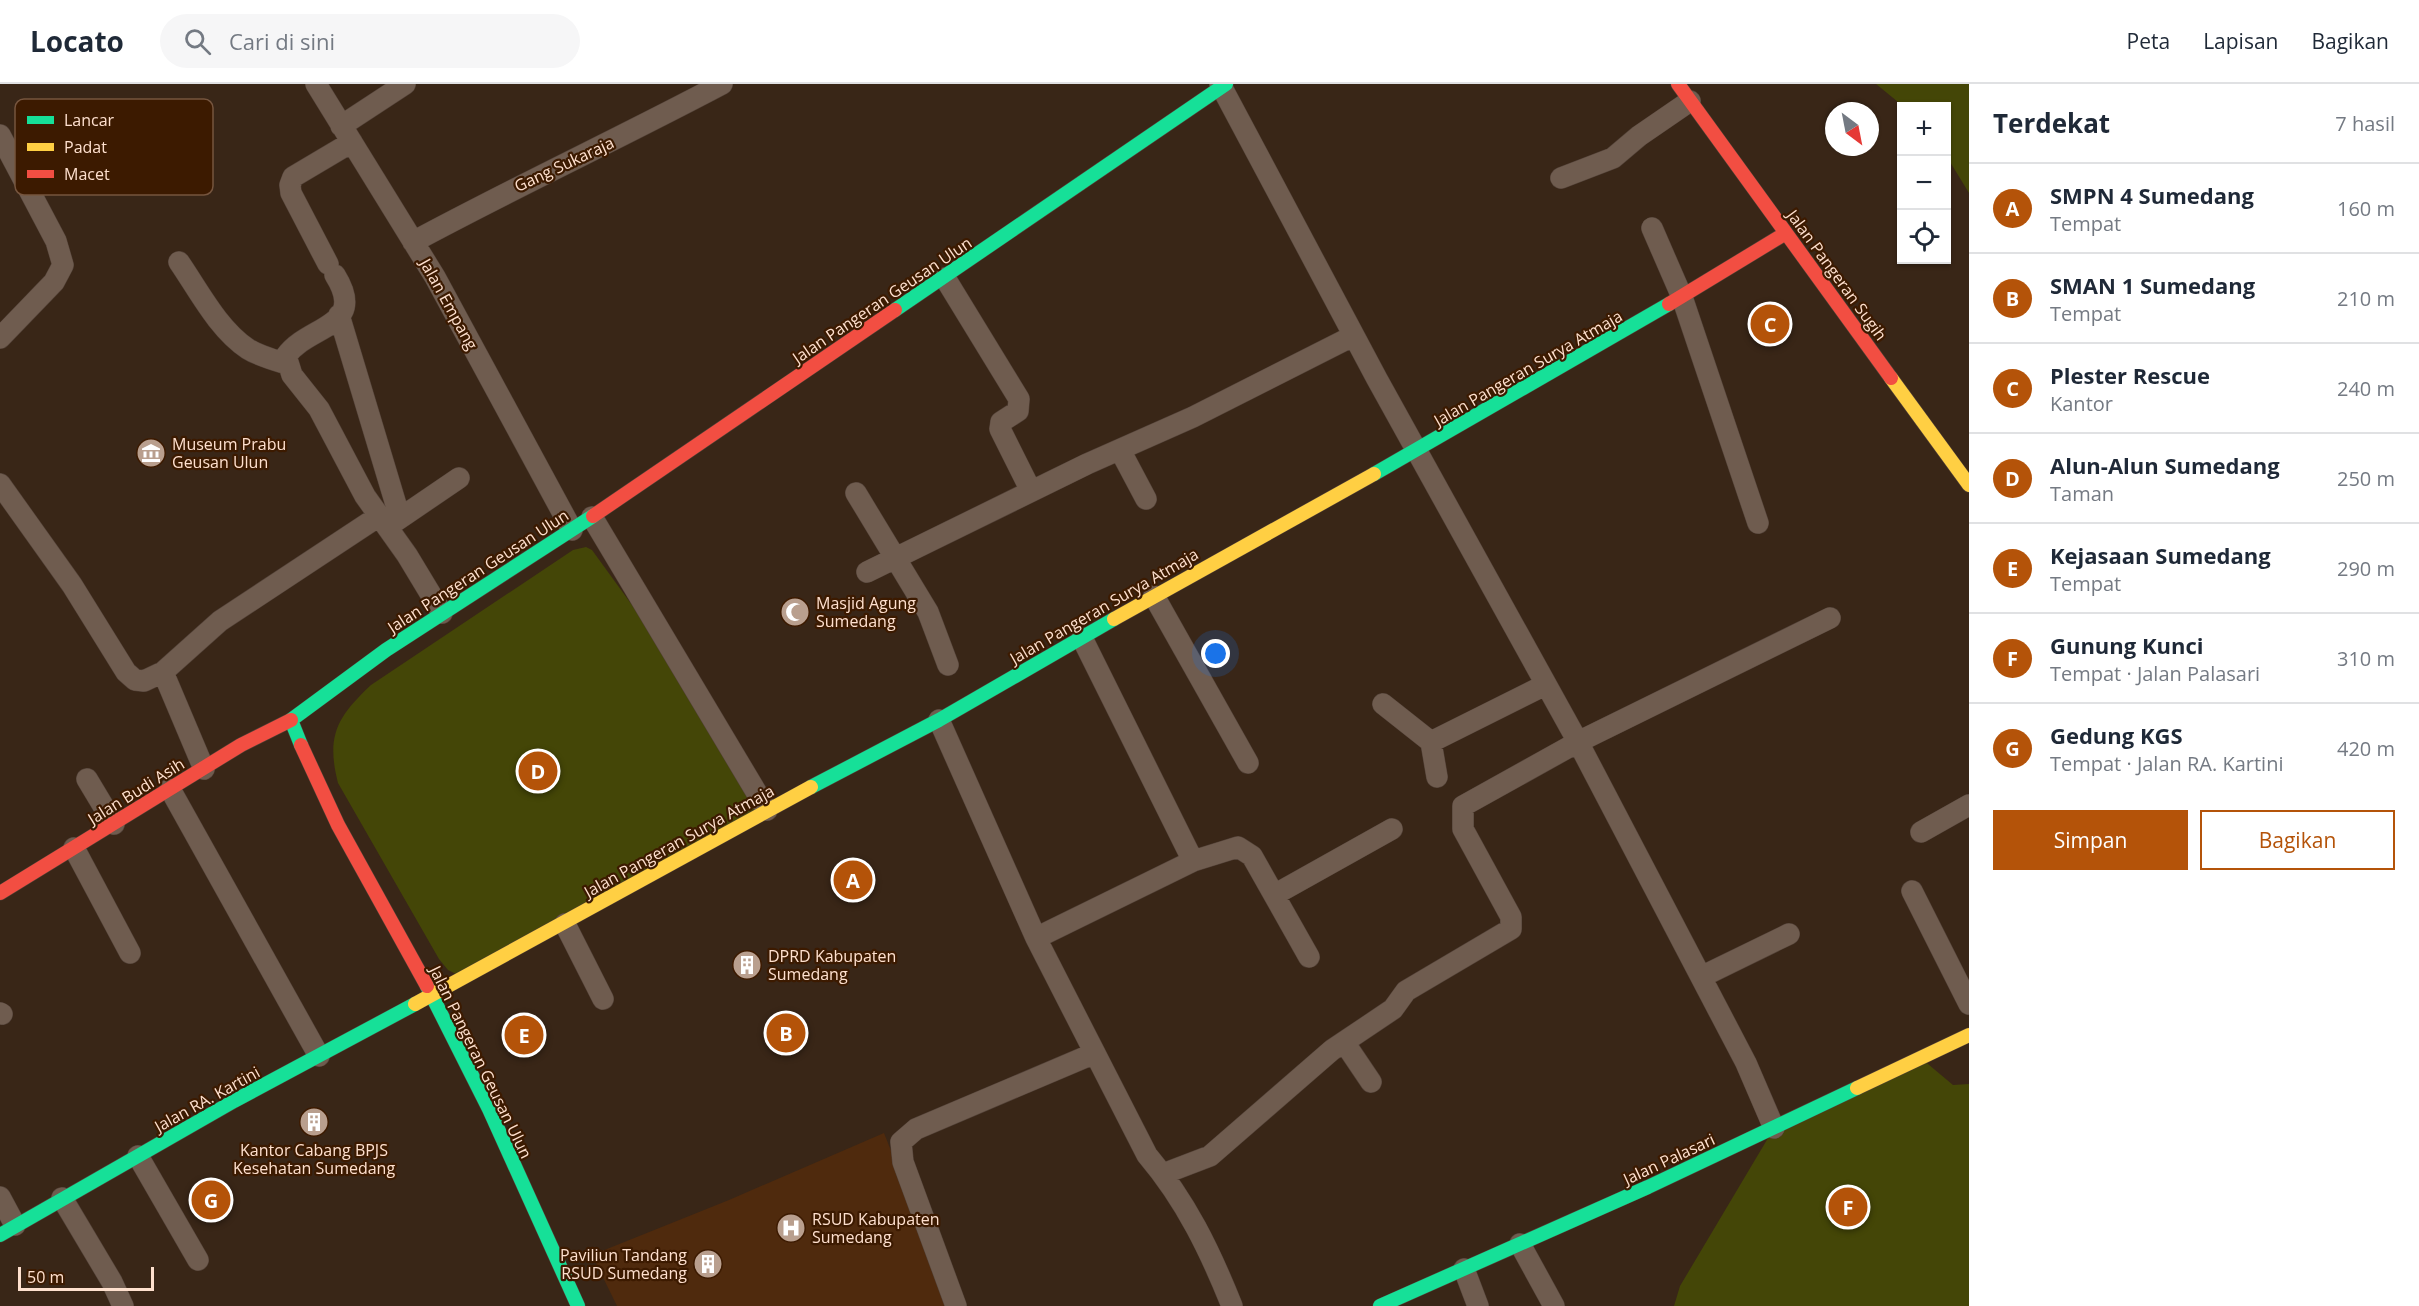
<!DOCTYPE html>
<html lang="id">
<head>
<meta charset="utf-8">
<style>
	body { margin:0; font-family:"Open Sans",sans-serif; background:#f6f6f7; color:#1f2937 }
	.controls { position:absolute; right:18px; top:18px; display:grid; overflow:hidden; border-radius:0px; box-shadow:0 2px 4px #0004 }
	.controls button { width:54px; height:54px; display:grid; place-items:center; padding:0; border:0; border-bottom:2px solid #e0e1e3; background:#fff; color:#1f2937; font:30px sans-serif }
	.compass { position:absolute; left:1825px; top:18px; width:54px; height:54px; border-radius:50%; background:#fff; box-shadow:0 2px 4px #0004; rotate:148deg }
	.scale { position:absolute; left:18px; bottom:15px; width:136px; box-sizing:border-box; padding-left:6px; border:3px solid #fee0ce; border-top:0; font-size:16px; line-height:21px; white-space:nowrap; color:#fee0ce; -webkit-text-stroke:4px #3c1a00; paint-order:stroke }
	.you { position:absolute; left:1216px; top:570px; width:21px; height:21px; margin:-15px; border:4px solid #fff; border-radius:50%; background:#1a73e8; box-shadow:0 0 0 9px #1a73e833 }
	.badge { display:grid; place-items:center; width:39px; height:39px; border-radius:50%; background:#b45309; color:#fff; font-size:20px; font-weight:700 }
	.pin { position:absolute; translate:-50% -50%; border:3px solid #fff; box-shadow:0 2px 6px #0006 }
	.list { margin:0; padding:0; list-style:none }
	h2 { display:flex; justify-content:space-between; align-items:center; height:78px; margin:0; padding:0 24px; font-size:26px }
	h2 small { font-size:20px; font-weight:400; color:#747a83 }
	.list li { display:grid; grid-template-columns:39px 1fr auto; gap:18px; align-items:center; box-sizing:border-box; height:90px; padding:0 24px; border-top:2px solid #e0e1e3 }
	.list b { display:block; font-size:22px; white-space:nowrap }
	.list p { margin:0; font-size:20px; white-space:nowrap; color:#747a83 }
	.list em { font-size:20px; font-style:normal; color:#747a83 }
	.actions { display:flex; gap:12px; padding:18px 24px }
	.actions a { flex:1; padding:14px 0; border:2px solid #b45309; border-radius:0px; text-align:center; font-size:21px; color:#b45309 }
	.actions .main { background:#b45309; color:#fff }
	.icon { flex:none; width:33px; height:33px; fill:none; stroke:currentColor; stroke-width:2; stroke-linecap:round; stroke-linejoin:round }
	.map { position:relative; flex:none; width:1969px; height:1222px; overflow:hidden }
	header { display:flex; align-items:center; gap:36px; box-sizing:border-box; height:84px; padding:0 30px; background:#fff; border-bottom:2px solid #e0e1e3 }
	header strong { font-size:28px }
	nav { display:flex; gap:33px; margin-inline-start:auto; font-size:21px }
	.search { width:420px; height:54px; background:#f6f6f7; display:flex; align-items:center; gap:15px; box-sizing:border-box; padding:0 21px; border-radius:33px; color:#747a83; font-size:22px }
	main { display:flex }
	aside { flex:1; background:#fff }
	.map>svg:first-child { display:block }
	.built { fill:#4f2a0d }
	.green { fill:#444607 }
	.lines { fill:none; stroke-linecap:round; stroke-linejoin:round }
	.street-casing { stroke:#534238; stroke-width:22 }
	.fast-casing { stroke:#534238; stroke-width:15 }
	.slow-casing { stroke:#534238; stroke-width:15 }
	.jam-casing { stroke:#534238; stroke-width:15 }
	.street { stroke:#6f5c4f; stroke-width:21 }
	.fast { stroke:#16e098; stroke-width:14 }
	.slow { stroke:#ffcf43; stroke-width:14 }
	.jam { stroke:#f24e42; stroke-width:14 }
	.labels { text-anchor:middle; stroke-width:4.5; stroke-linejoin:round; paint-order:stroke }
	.street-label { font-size:16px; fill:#fee0ce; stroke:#3c1a00 }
	.poi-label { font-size:16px; fill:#fee0ce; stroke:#3c1a00; text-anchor:start }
	.key { fill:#3c1a00; stroke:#76553e; stroke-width:1.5 }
	.key-label { font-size:16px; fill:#fee0ce }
</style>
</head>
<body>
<header>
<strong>Locato</strong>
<div class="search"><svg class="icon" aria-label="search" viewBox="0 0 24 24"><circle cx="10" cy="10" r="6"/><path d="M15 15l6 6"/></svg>Cari di sini</div>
<nav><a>Peta</a><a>Lapisan</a><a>Bagikan</a></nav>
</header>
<main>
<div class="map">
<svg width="1969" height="1222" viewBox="0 0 1969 1222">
	<rect width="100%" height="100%" fill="#392617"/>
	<path class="built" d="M884,1049L952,1222H617L592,1171L729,1116Z"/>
	<path class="green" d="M1876,0H1969V109L1947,73L1946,22H1903Z
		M586,463L592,466L685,594L764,725L456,890L448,886L439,875L338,699C326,652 337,633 371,601L573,466Z
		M1922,975L1953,1001L1969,1000V1222H1674L1680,1202L1774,1044Z"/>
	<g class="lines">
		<g class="street-casing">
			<path id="street" d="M316,0L435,193L572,446
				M1220,0L1377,295L1578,658L1746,979L1774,1044
				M341,42L405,0
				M0,51L56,157L63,181L54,198L0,254
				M1561,94L1613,74L1639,52L1690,17
				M1652,144L1682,213L1758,439
				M413,158C515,103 620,54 722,0
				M179,178C199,207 218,245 248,265C259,272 274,276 287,280
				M328,180L291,109L290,101L293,93L352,58
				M335,191C368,244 309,240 286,272L292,291L319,325L365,412L407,471L442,529
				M945,194L1019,315L1018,327L1001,338L1000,345L1031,407
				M339,231L400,434
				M1120,366L1146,415
				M0,400L72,501L126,588L135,596L144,597L163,588L220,537L379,432
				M856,409L928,528L948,581
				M592,433L767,726
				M390,441L459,394
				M867,488L1087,380L1193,333L1353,252
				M1154,512L1248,679
				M1082,554L1193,777
				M163,588L204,685
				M1383,620L1431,658L1545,601
				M939,636L1036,854L1147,1071C1186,1117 1210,1167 1232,1222
				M1431,658L1437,693
				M87,695L114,740
				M170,705L319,972
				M1921,748L1969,721
				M74,764L130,869
				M1912,807L1969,920
				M1274,811L1392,745
				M565,840L603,915
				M1036,854L1193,777L1238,763L1252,772L1309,873
				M1701,893L1789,850
				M0,929L2,930
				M1344,958L1371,998
				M138,1072L198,1176
				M1163,1090L1210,1072L1332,966L1393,925L1406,907L1511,845V833L1463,745V722L1578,658L1830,534
				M0,1113L15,1141
				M62,1114L112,1198L123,1222
				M1520,1160L1554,1222
				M1464,1185L1478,1222
				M956,1222L903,1078L901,1058L916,1045L1095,969"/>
		</g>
		<g class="fast-casing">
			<path id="fast" d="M895,226L1226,0
				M1374,390L1669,220
				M301,661L291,636L386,566L593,432
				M811,703L939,636L1114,535
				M427,902L489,1025L578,1222
				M0,1151L234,1017L415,920
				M1380,1222L1648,1103L1857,1004"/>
		</g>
		<g class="slow-casing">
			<path id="slow" d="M1891,294L1969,401
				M1114,535L1374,390
				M415,920L811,703
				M1857,1004L1969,951"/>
		</g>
		<g class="jam-casing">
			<path id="jam" d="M1678,0L1891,294
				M1669,220L1786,149
				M593,432L895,226
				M301,661L338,741L427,902
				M0,809L241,661L291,636"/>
		</g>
		<use href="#street" class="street"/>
		<use href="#fast" class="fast"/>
		<use href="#slow" class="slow"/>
		<use href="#jam" class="jam"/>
	</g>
	<defs>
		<g id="museum-disc" transform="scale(1.5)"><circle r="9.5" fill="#b99f8e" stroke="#3c1a00"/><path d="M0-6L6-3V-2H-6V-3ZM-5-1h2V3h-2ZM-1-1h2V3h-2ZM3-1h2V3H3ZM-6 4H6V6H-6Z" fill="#fff"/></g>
		<g id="mosque-disc" transform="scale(1.5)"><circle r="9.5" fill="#b99f8e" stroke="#3c1a00"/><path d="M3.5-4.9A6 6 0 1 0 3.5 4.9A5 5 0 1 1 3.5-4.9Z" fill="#fff"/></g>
		<g id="building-disc" transform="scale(1.5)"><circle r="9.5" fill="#b99f8e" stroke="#3c1a00"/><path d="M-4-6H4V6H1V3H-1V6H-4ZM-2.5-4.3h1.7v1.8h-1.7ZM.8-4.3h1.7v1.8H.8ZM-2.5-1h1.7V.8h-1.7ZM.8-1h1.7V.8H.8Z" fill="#fff"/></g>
		<g id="hospital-disc" transform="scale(1.5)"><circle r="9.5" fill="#b99f8e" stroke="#3c1a00"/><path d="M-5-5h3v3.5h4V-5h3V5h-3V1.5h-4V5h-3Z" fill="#fff"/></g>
	</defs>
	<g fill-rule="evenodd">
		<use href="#museum-disc" x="151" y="369"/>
		<use href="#mosque-disc" x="795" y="528"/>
		<use href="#building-disc" x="747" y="881"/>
		<use href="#building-disc" x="314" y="1038"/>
		<use href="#hospital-disc" x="791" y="1144"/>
		<use href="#building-disc" x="708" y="1180"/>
	</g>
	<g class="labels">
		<g class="street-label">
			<text transform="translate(564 80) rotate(-25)" y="6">Gang Sukaraja</text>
			<text transform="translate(1837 191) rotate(54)" y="6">Jalan Pangeran Sugih</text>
			<text transform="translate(882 216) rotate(-34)" y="6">Jalan Pangeran Geusan Ulun</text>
			<text transform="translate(449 220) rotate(61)" y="6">Jalan Empang</text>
			<text transform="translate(1528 284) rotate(-30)" y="6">Jalan Pangeran Surya Atmaja</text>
			<text transform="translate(478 487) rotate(-33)" y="6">Jalan Pangeran Geusan Ulun</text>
			<text transform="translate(1104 522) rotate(-30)" y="6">Jalan Pangeran Surya Atmaja</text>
			<text transform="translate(136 707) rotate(-32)" y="6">Jalan Budi Asih</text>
			<text transform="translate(679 757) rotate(-29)" y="6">Jalan Pangeran Surya Atmaja</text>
			<text transform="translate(481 978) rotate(64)" y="6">Jalan Pangeran Geusan Ulun</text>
			<text transform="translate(207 1015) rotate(-29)" y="6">Jalan RA. Kartini</text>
			<text transform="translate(1669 1075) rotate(-25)" y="6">Jalan Palasari</text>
		</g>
		<g class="poi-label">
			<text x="172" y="366">Museum Prabu<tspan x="172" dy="18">Geusan Ulun</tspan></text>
			<text x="816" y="525">Masjid Agung<tspan x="816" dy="18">Sumedang</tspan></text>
			<text x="768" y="878">DPRD Kabupaten<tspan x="768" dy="18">Sumedang</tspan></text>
			<text x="314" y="1072" text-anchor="middle">Kantor Cabang BPJS<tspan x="314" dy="18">Kesehatan Sumedang</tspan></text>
			<text x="812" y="1141">RSUD Kabupaten<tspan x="812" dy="18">Sumedang</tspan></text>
			<text x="687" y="1177" text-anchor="end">Paviliun Tandang<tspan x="687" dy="18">RSUD Sumedang</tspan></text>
		</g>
	</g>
	<rect x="15" y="15" width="198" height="96" rx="9" class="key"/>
	<rect x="27" y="32" width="27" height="8" fill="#16e098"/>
	<rect x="27" y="59" width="27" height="8" fill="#ffcf43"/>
	<rect x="27" y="86" width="27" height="8" fill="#f24e42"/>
	<g class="key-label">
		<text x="64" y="42">Lancar</text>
		<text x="64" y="69">Padat</text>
		<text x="64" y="96">Macet</text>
	</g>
</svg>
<div class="controls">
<button>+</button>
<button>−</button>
<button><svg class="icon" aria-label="locate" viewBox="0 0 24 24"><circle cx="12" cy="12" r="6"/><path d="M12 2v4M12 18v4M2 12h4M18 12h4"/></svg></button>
</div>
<svg class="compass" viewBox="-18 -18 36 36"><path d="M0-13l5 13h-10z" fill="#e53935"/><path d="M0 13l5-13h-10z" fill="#747a83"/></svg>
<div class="scale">50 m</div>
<div class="you"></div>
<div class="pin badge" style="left:853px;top:796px">A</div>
<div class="pin badge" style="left:786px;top:949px">B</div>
<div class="pin badge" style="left:1770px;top:240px">C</div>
<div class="pin badge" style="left:538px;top:687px">D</div>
<div class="pin badge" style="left:524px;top:951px">E</div>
<div class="pin badge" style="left:1848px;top:1123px">F</div>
<div class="pin badge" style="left:211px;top:1116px">G</div>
</div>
<aside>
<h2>Terdekat<small>7 hasil</small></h2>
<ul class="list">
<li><span class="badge">A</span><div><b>SMPN 4 Sumedang</b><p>Tempat</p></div><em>160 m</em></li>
<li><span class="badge">B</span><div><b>SMAN 1 Sumedang</b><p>Tempat</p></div><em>210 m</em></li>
<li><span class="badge">C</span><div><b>Plester Rescue</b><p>Kantor</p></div><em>240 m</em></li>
<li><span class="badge">D</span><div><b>Alun-Alun Sumedang</b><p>Taman</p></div><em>250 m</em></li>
<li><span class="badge">E</span><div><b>Kejasaan Sumedang</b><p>Tempat</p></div><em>290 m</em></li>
<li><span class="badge">F</span><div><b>Gunung Kunci</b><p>Tempat · Jalan Palasari</p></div><em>310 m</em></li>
<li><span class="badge">G</span><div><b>Gedung KGS</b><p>Tempat · Jalan RA. Kartini</p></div><em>420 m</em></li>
</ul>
<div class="actions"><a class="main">Simpan</a><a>Bagikan</a></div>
</aside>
</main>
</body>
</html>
